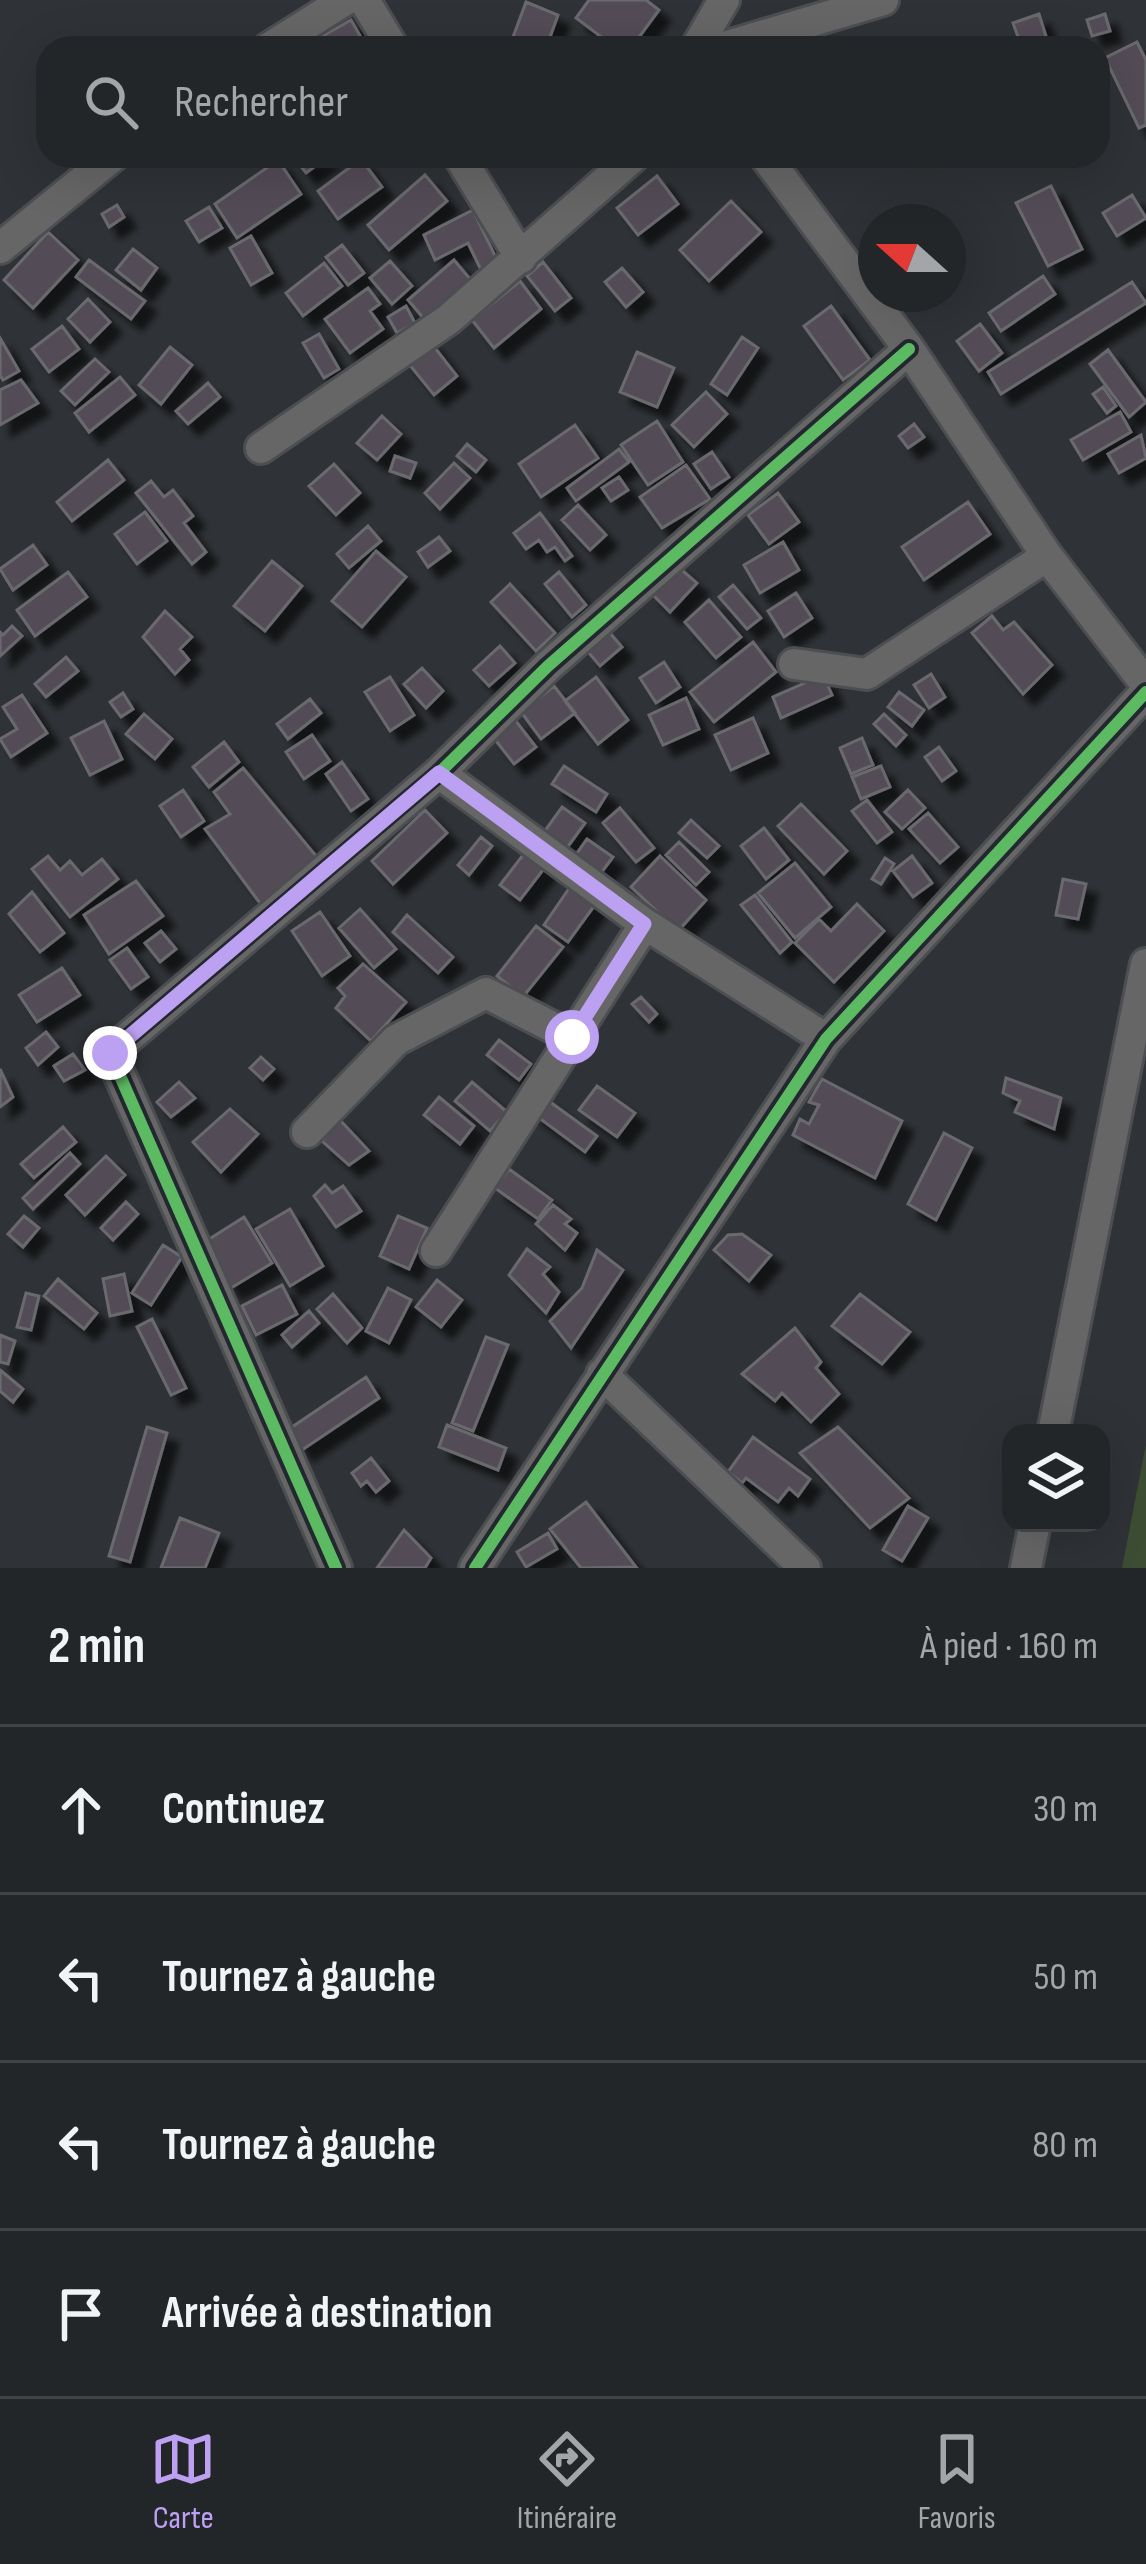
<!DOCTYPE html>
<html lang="fr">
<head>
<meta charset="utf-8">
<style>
	body { margin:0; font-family:"Sofia Sans Condensed",sans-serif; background:#2f3234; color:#f1f3f6 }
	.controls { position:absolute; right:36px; bottom:36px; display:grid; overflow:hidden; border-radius:24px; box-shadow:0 12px 48px #0002 }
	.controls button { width:108px; height:108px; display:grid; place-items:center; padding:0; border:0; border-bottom:3px solid #404345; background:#232628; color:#f1f3f6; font:60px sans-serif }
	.compass { position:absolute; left:858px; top:204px; width:108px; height:108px; border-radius:50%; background:#232628; box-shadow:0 12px 48px #0002; rotate:291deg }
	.stop { position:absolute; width:36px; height:36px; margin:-27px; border:9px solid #bca0f2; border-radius:50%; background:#fff }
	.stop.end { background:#bca0f2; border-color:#fff; box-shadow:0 3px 12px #0008 }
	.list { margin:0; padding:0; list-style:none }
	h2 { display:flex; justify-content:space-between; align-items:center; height:156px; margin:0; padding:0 48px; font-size:51px }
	h2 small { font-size:39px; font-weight:400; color:#a3a5a8 }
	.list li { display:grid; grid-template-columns:78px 1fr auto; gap:36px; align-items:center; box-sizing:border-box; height:168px; padding:0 48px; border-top:3px solid #404345 }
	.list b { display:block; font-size:45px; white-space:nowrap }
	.list em { font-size:39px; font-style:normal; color:#a3a5a8 }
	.icon { flex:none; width:66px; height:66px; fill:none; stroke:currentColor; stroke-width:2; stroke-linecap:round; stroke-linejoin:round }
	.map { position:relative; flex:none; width:1146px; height:1568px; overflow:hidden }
	.search { position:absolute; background:#232628; box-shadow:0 12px 48px #0002; left:36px; right:36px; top:36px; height:132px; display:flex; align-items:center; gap:30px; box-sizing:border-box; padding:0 42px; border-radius:36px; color:#a3a5a8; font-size:45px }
	.sheet { height:828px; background:#232628 }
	nav { display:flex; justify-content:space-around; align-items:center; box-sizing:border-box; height:168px; border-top:3px solid #404345; background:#232628; font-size:33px; color:#a3a5a8 }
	nav a { display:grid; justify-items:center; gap:6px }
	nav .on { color:#bca0f2 }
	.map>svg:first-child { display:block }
	.green { fill:#3d4d33 }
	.building { fill:#524c57; stroke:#6a6a6e; stroke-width:3; filter:url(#shadow) }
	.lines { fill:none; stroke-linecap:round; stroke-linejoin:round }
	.street-casing { stroke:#4c4e52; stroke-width:36 }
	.street { stroke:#676666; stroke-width:30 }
	.cycleway-casing { stroke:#23272f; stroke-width:20 }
	.cycleway { stroke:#5cba63; stroke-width:12 }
	.route { stroke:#bca0f2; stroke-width:15 }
</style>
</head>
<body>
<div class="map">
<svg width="1146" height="1568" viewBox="0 0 1146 1568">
	<defs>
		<filter id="shadow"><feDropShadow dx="11" dy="11" stdDeviation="3" flood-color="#0009"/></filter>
	</defs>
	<rect width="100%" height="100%" fill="#2f3236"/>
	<path class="green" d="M1146,1444V1568H1122Z"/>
	<path class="building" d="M589,0H646L659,10L631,48H616L576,18Z
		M526,2L558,15L546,48L513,37Z
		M1039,14L1049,46L1022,48L1013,23Z
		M1105,14L1110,31L1092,36L1087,20Z
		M351,20L367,48H306L305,46Z
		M1137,42L1146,60V125L1139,128L1105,58Z
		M293,156H329L306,173Z
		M361,159L382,187L338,219L318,191Z
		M278,160L301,194L237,238L215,204Z
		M425,175L447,201L389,250L368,225Z
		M657,176L678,204L638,235L617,208Z
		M1051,186L1082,249L1048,266L1016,203Z
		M1132,195L1146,218L1117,236L1103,213Z
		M731,201L761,232L709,281L680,250Z
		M117,205L124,217L109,227L102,214Z
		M209,207L222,228L199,242L186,221Z
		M473,210L498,262L481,270L468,243L435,260L424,235Z
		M48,232L78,260L33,308L4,280Z
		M251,236L272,273L251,285L230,248Z
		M342,245L364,273L348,285L326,257Z
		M133,249L157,268L141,290L116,270Z
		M89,260L145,301L131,319L76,277Z
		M454,260L471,280L425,320L408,300Z
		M390,261L412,286L392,304L370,278Z
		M543,262L571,298L555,311L527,276Z
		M324,263L342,286L303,316L286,293Z
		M622,268L643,292L626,307L605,282Z
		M1043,276L1055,294L1001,331L989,313Z
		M520,281L541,309L494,348L472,320Z
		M1132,282L1146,303L1001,394L988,372Z
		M368,288L380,304L370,311L383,329L350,353L325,319Z
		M88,299L110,322L90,342L68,319Z
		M406,306L415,323L397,333L388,317Z
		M831,306L870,360L843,380L804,326Z
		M980,324L1002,353L979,371L957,341Z
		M62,326L79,349L49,372L32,349Z
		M319,334L339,369L324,378L303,343Z
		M742,337L758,348L727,395L711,384Z
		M0,338L19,371L3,380L0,375Z
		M428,339L457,376L434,395L404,358Z
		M170,347L192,365L161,404L139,385Z
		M1108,350L1146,402L1129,417L1090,364Z
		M637,352L674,368L657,407L620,392Z
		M95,359L109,372L75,405L61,391Z
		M120,377L135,395L89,432L75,413Z
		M21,380L38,403L0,425V390Z
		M208,383L220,397L188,424L176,411Z
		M1103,387L1116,406L1107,413L1093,394Z
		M706,392L727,414L694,447L672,425Z
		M1120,412L1131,432L1083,460L1071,440Z
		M382,416L401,434L377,460L357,443Z
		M657,421L683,462L648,485L621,445Z
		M914,424L924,437L908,448L899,436Z
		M575,425L598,458L541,497L519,464Z
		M1141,435L1146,458L1119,473L1108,454Z
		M467,444L486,460L476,472L457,456Z
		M619,449L629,462L576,501L567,488Z
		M712,452L729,477L711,489L694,464Z
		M395,456L416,463L410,478L390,471Z
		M108,460L124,480L72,521L57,502Z
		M454,463L470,478L440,509L425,493Z
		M334,464L360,493L336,515L309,486Z
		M686,465L710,499L662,528L640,497Z
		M619,477L628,490L611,501L602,488Z
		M151,481L164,497L173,490L193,516L184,523L206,552L192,564L136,493Z
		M778,493L799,522L769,544L748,515Z
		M968,502L990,534L924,580L902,547Z
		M578,505L606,535L590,550L562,520Z
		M145,512L167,541L137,564L115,534Z
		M540,513L572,556L565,561L555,547L547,552L539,540L526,549L514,533Z
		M368,526L381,541L349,568L337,554Z
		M439,537L450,551L428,567L418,552Z
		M783,542L799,570L760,593L744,565Z
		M33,545L47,565L13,590L0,569Z
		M376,551L406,577L362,627L332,601Z
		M272,561L302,586L265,631L234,606Z
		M676,565L697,583L670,612L650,592Z
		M68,572L87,597L35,636L17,610Z
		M559,572L586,605L572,617L545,584Z
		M510,584L555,633L536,651L491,602Z
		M733,585L761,618L747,629L719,597Z
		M796,593L812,618L784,637L768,611Z
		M709,600L741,637L716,658L685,622Z
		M165,611L192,637L180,649L189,660L175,674L143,637Z
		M992,616L1003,630L1014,622L1052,665L1023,694L972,633Z
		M12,626L22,636L0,656V632L3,635Z
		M610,633L622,647L600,666L588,652Z
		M753,642L776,672L714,722L690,692Z
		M500,646L515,663L489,686L474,670Z
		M66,657L78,671L46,697L35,684Z
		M664,662L680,687L656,703L640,678Z
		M422,668L443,691L426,708L404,684Z
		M931,674L945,697L929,708L914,685Z
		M823,675L832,695L781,718L773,697Z
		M390,677L414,715L390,731L365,692Z
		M596,677L628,720L598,744L565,701Z
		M554,686L575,713L541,739L521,712Z
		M899,692L924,710L912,726L888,707Z
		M123,693L133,709L121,717L110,702Z
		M22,695L47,733L11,757L0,739L17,729L3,707Z
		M686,698L699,729L663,745L649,715Z
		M310,699L321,713L288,739L277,724Z
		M144,714L172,739L155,759L126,734Z
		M884,714L906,735L896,746L874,724Z
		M753,718L768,753L731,770L715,735Z
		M515,720L536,747L514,764L493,737Z
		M104,721L122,759L90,775L71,738Z
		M312,735L330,761L304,779L286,752Z
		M862,738L873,765L851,774L840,748Z
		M224,742L239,762L209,787L193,767Z
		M939,747L956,771L942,781L925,757Z
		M342,762L368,799L351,811L326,774Z
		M564,766L607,794L596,812L552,784Z
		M881,766L890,787L861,799L852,777Z
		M243,768L317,857L262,906L205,829L230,814L214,792Z
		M183,790L204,821L181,837L160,806Z
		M908,790L925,808L902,829L885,812Z
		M867,800L892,832L877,843L852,811Z
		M801,804L847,851L824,874L778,826Z
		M562,807L585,823L561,856L539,839Z
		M620,808L654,848L636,862L603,823Z
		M425,810L447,833L393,884L372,861Z
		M928,813L958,847L940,863L909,829Z
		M691,820L719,846L707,858L679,833Z
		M764,828L789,860L766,879L741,846Z
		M481,837L492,846L469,875L458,865Z
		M587,839L613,857L595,881L570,863Z
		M679,842L709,872L696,885L666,855Z
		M529,847L549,862L520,900L500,885Z
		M48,856L60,870L70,861L82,875L102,859L118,879L70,917L32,869Z
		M660,856L706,900L678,931L631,887Z
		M912,856L932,883L913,897L893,871Z
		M885,858L894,864L881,884L872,879Z
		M795,863L831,907L795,938L758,893Z
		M1063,879L1086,884L1078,919L1056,915Z
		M136,881L163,916L109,954L84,915Z
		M572,884L597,902L568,942L544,925Z
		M32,892L64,933L40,952L9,914Z
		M755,895L792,942L780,953L741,905Z
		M857,904L884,931L834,982L795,943L819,919L831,931Z
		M360,909L396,949L374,968L339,928Z
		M320,912L350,956L322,976L292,931Z
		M407,915L453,957L438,973L393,932Z
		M536,926L563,947L523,997L497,976Z
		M161,931L176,949L160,962L145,943Z
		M127,948L148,977L131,989L110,960Z
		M363,964L406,1002L371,1041L336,1008L345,996L338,988Z
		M62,968L80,995L37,1022L19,995Z
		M641,997L657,1014L649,1022L632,1004Z
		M46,1032L58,1047L38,1065L26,1048Z
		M499,1040L531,1064L519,1080L487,1055Z
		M73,1054L85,1070L64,1081L54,1066Z
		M261,1057L274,1069L263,1080L250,1068Z
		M0,1069L13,1097L0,1107Z
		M1006,1078L1061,1098L1054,1129L1015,1112L1020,1101L1003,1093Z
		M822,1079L902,1121L875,1178L793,1135L800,1119L809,1124L819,1105L809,1102Z
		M179,1082L195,1098L171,1117L157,1102Z
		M472,1082L507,1112L490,1131L455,1101Z
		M597,1086L635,1113L617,1137L579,1110Z
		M542,1096L597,1136L585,1152L531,1112Z
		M439,1097L474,1126L460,1144L424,1115Z
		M230,1109L258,1134L221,1172L193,1142Z
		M339,1119L369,1151L349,1165L322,1141Z
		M63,1127L76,1142L34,1178L21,1164Z
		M944,1133L972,1148L936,1220L908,1204Z
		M70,1153L80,1164L33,1209L23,1198Z
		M106,1156L125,1175L85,1215L66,1195Z
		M509,1169L552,1200L538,1219L495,1188Z
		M325,1185L332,1193L343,1186L361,1211L336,1227L314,1196Z
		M126,1202L138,1214L113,1240L101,1228Z
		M553,1205L571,1219L565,1224L577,1233L565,1250L536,1224Z
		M290,1209L323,1266L290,1286L256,1229Z
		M24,1216L39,1228L23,1247L8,1234Z
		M398,1216L427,1228L409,1269L380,1256Z
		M244,1217L272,1263L231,1288L203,1243Z
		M742,1234L771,1255L749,1281L714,1250L728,1235Z
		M163,1245L182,1257L151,1305L132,1293Z
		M527,1249L550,1267L543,1274L559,1292L546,1313L509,1275Z
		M597,1250L623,1270L571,1348L550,1321L582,1288Z
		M124,1274L132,1311L110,1316L103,1279Z
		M58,1279L97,1313L84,1329L44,1296Z
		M437,1280L462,1300L441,1327L416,1307Z
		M282,1285L297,1314L256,1335L242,1306Z
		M388,1288L411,1300L389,1343L366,1331Z
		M26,1293L39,1296L31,1330L17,1327Z
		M333,1294L362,1328L347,1343L317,1309Z
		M860,1294L910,1332L882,1364L832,1326Z
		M309,1311L319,1323L292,1347L282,1335Z
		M152,1319L186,1388L171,1395L137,1327Z
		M795,1328L821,1362L816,1368L839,1394L811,1422L782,1393L775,1401L742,1374Z
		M0,1335L15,1341L8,1364L0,1362Z
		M486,1337L508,1345L473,1431L452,1423Z
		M0,1370L23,1389L13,1402L0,1391Z
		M366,1377L379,1398L302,1450L289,1429Z
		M447,1425L506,1448L498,1470L439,1447Z
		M147,1427L167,1433L130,1562L109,1556Z
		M838,1427L909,1498L870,1528L800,1453Z
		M753,1437L810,1479L798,1496L789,1488L778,1502L746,1478L742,1483L728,1472Z
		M371,1458L389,1481L376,1492L367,1481L361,1486L352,1473Z
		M586,1502L636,1567L581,1568L550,1529Z
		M908,1506L928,1518L902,1561L883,1550Z
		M180,1518L219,1533L205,1568H161Z
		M404,1530L431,1558L425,1568H377Z
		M548,1533L557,1549L526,1567L517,1552Z"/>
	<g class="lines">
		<g class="street-casing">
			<path id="street" d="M364,0L393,48
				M269,48L345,0
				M696,48L724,0
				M721,48L883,0
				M459,156L521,258
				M765,156L909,349L1047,556L1146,684
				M0,248L113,156
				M261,448L449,319L634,156
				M794,664L867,674L1047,556
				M439,773L645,924L826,1039
				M307,1132L396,1040L486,993L572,1037
				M436,1251L645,924
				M602,1374L805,1568
				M1053,1433L1146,964
				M336,1568L110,1053L439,773L548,666L909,349
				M475,1568L826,1039L1146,692
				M1026,1568L1035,1523"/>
		</g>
		<use href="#street" class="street"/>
		<g class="cycleway-casing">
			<path id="cycleway" d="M336,1568L110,1053L439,773L548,666L909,349
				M475,1568L826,1039L1146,692"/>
		</g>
		<use href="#cycleway" class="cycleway"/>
	</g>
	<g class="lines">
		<path class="route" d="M110,1053L439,773L644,924L572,1037"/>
	</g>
</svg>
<div class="controls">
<button><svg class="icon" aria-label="layers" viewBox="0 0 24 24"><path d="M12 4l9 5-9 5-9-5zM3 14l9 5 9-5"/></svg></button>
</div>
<svg class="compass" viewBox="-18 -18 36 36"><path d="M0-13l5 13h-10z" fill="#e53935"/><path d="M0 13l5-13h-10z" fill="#a3a5a8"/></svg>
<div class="stop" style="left:572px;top:1037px"></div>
<div class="stop end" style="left:110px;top:1053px"></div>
<div class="search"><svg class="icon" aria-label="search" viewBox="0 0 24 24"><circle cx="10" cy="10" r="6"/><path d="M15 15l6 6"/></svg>Rechercher</div>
</div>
<section class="sheet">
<h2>2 min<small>À pied · 160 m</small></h2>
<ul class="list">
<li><svg class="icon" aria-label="ahead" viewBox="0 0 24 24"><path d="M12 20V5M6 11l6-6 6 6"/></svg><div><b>Continuez</b></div><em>30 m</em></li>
<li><svg class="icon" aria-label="left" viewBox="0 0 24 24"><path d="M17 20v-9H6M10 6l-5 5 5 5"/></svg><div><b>Tournez à gauche</b></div><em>50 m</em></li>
<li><svg class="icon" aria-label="left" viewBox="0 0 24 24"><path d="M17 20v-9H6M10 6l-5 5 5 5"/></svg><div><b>Tournez à gauche</b></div><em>80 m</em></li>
<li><svg class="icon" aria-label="arrive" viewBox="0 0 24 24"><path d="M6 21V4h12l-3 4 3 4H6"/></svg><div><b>Arrivée à destination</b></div></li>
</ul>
</section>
<nav>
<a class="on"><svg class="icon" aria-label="map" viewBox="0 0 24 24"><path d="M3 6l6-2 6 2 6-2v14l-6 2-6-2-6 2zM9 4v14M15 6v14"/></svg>Carte</a>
<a><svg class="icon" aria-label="directions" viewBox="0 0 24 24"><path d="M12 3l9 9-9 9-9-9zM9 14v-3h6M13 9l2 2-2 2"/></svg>Itinéraire</a>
<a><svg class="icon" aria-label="saved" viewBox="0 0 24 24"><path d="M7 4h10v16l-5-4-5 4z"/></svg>Favoris</a>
</nav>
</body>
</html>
